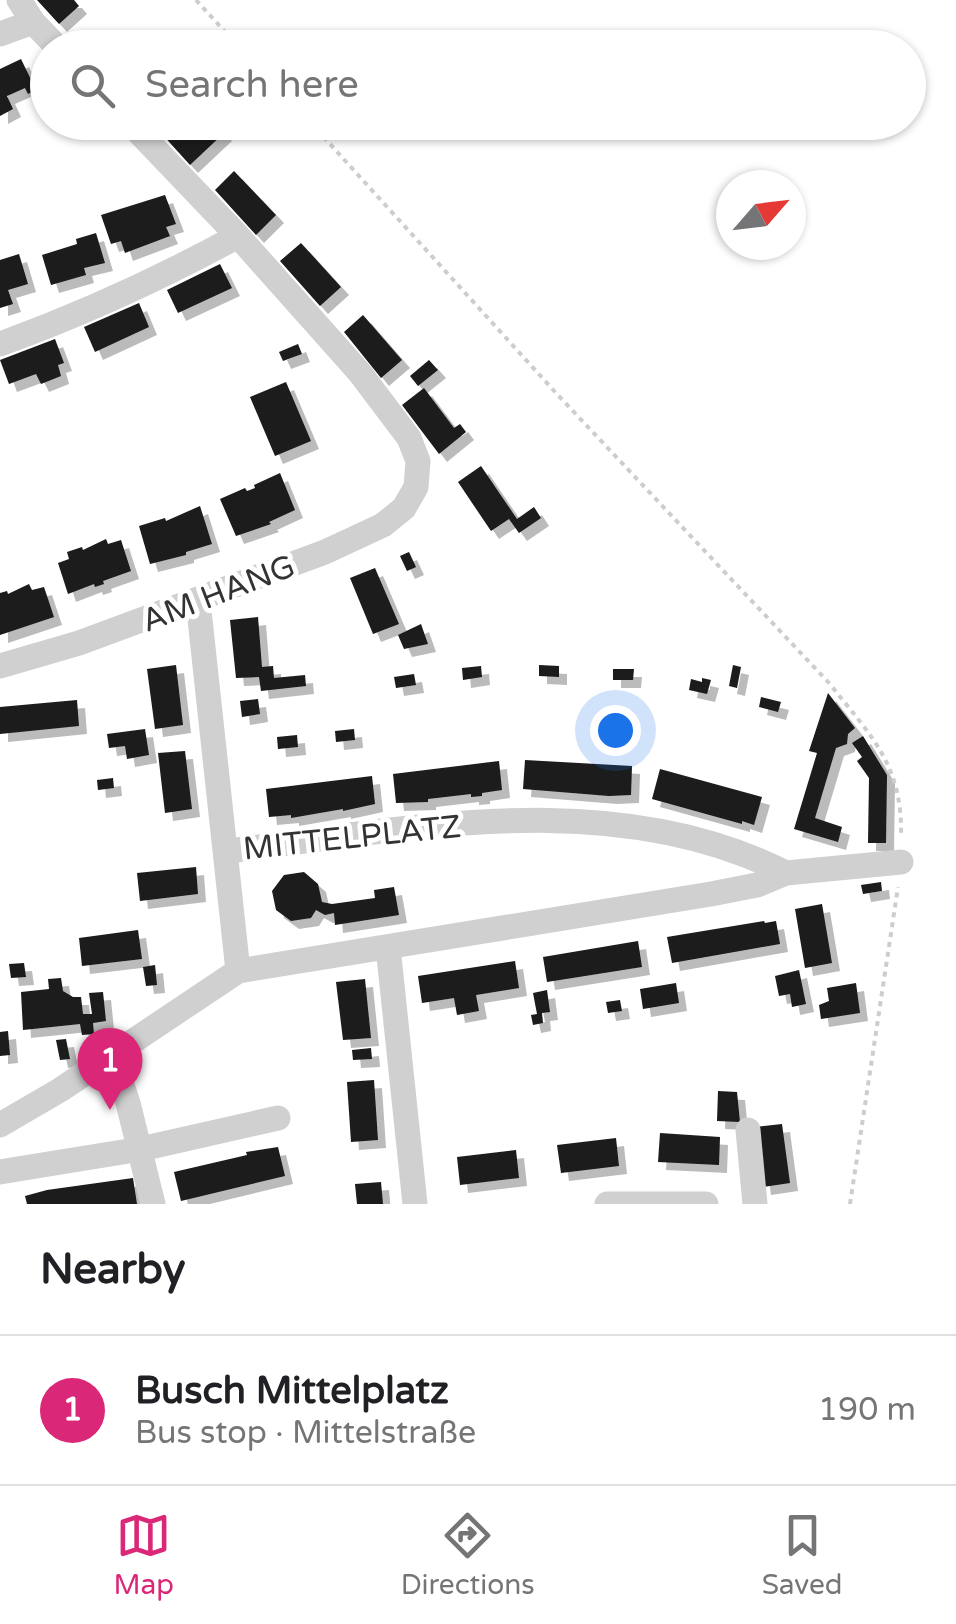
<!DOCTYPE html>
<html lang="en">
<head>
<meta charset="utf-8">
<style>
	body { margin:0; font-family:"Varela Round",sans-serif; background:#f6f6f6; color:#202124 }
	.compass { position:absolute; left:716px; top:170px; width:90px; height:90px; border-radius:50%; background:#fff; box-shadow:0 2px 8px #0004; rotate:62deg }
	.you { position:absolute; left:615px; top:730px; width:35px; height:35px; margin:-25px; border:8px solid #fff; border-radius:50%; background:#1a73e8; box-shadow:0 0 0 15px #1a73e833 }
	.badge { display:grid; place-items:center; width:65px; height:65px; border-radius:50%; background:#db2777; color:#fff; font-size:32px; font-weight:700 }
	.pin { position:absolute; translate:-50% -82px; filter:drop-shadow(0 2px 5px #0008) }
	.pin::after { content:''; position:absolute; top:52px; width:35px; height:30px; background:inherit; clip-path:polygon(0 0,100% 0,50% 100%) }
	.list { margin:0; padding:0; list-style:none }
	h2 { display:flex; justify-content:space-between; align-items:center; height:130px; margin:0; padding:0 40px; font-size:42px }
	h2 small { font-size:32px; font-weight:400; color:#757577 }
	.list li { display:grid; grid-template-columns:65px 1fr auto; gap:30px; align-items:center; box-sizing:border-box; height:150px; padding:0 40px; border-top:2px solid #e0e0e0 }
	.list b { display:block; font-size:38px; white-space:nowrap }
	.list p { margin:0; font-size:32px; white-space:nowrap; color:#757577 }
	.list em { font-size:32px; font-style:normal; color:#757577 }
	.icon { flex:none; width:55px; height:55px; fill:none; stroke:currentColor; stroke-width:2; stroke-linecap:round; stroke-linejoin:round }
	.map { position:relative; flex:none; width:956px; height:1204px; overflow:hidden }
	.search { position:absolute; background:#fff; box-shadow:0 2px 8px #0004; left:30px; right:30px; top:30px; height:110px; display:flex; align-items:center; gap:25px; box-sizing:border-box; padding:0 35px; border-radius:55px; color:#757577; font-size:38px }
	.sheet { height:280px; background:#fff }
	nav { display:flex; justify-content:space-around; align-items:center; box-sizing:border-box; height:140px; border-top:2px solid #e0e0e0; background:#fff; font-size:28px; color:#757577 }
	nav a { display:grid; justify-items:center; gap:5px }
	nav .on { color:#db2777 }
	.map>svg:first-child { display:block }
	.building { fill:#1a1a1a; filter:url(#shadow) }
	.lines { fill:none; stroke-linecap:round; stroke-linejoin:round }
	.path { stroke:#cdcdcd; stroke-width:4; stroke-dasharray:5 5; stroke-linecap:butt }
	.street { stroke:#d0d0d0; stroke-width:25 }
	.labels { text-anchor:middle; stroke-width:10; stroke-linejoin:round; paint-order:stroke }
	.street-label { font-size:32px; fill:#333; stroke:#fff }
</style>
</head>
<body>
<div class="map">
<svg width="956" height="1204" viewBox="0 0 956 1204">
	<defs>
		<filter id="shadow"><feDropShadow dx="8" dy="8" stdDeviation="0" flood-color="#0004"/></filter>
	</defs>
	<rect width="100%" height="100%" fill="#fff"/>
	<path class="building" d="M37,0H74L79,6L59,24Z
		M105,33L118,48H90Z
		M21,59L36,90L28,94L25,88L7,96L13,109L0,116V69Z
		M151,122H214L224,133L190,165Z
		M234,171L276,215L256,235L215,190Z
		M165,195L176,224L166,227L170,236L125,253L121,241L111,244L101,215Z
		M96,233L105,263L84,268L86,275L51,285L42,255L77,244L76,239Z
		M301,243L341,287L320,306L280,261Z
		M19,254L28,284L8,290L13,304L0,308V260Z
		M220,264L232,288L178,313L167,290Z
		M139,303L149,327L95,352L84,327Z
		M363,315L402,360L381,378L344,332Z
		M55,339L64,363L58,365L61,376L41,384L36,374L9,384L0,360Z
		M298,344L302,354L283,361L279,352Z
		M429,360L438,370L418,386L410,376Z
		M286,382L311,441L275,456L250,397Z
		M424,388L454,428L460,424L466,432L439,454L402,405Z
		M481,466L517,519L534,507L541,518L519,533L509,519L491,531L458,482Z
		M280,473L295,510L269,522L271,524L236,536L220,499L245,488L247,491L255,488L254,485Z
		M200,506L212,544L186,552V555L150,564L139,526L165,518L166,521Z
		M106,539L108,544L121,540L131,571L103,581L104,584L95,587L94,584L68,594L58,563L69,559L67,552L82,547L83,550Z
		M409,552L416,567L407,571L400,556Z
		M375,568L399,624L373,634L350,578Z
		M29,584L32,590L44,587L54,617L0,635V593L7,591L8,594Z
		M258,617L262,667L273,666L274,678L305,675L306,686L261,691L259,677L236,678L230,620Z
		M421,624L428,644L404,649L398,635Z
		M176,665L183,725L155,729L147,669Z
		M539,665L559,666V677L539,676Z
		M733,665L741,667L737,688L729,686Z
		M481,666L482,677L463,680L462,668Z
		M613,669H634L633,680H613Z
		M414,674L416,685L396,688L394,677Z
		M702,678L711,680L707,694L689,690L691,679L702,682Z
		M828,693L855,728L848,734L847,744L836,748L815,818L842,827L838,842L794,829L817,753L809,751Z
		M761,697L781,702L778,712L759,707Z
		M258,699L260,714L242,717L240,701Z
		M77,700L79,726L0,734V707Z
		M145,729L149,755L127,759L125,746L109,748L107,734Z
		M354,729L355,740L336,742L335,731Z
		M297,735L298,747L278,749L277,737Z
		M863,736L887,775L886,843H868L869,778L857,761L862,757L852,743Z
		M185,751L192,809L165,813L158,753Z
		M525,760L632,766L631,795L609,796L523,789Z
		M499,761L502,790L482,793V796L471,797V794L428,799V802L396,803L393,774Z
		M660,769L762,797L754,825L742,821V824L652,799Z
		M372,776L375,804L343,811V809L291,818V815L269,817L266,789Z
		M113,778L114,788L98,790L97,780Z
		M196,867L198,894L140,901L137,873Z
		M304,872L318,884L322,902L332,904L375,898L374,890L394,887L399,915L335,925L334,913L325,915L316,910L311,918L291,921L276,910L272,891L284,875Z
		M881,882L882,891L863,894L861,885Z
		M822,904L832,963L805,968L795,909Z
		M764,921L765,923L776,921L780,944L672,963L667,937Z
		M138,930L142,959L82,966L79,938Z
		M638,941L642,967L547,982L543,957Z
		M515,961L519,988L476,995L479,1011L457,1015L454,998L422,1003L418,976Z
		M24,963L26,977L11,978L9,964Z
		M155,965L157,985L146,986L143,967Z
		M799,970L806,1004L792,1007L790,994L779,996L775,976Z
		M61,978L63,991L73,997H81L83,1014H92L89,993L103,992L106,1021L93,1023L94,1034L82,1035L80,1024L23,1030L21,992L49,989L48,979Z
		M365,979L371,1038L343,1040L336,982Z
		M676,983L679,1003L643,1009L640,989Z
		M856,983L860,1013L821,1019L819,1005L829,1001L827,988Z
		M547,990L550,1012L542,1013L543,1023L533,1025L531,1015L537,1014L533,993Z
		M620,1000L622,1011L608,1013L606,1002Z
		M8,1031L10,1055L0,1056V1032Z
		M66,1039L70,1059L60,1060L56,1040Z
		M371,1048L372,1059L353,1060L352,1050Z
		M374,1080L378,1140L351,1142L347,1082Z
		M718,1091L737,1092L740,1122L717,1121Z
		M782,1124L790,1183L763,1187L755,1127Z
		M660,1133L720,1137L719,1165L658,1162Z
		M616,1138L619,1166L561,1173L557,1145Z
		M278,1147L285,1176L181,1201L174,1172L247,1155L246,1152Z
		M516,1150L519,1178L460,1185L457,1157Z
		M133,1178L137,1204H27L25,1196L47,1190Z
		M381,1182L383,1204H357L355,1184Z"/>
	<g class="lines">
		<path class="path" d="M196,0L240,48
			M310,122L556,393L829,683C871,736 903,765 901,837
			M850,1204L898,887"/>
		<path class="street" d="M19,0L33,22L58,48
			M0,34L33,22
			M0,344C83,314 161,278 238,236
			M198,601L238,971
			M0,666L79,643L325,552L383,525L404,508L416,487L418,461L409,438L360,373L238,236L129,122
			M227,851C410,829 613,785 786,873
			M388,947L415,1204
			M112,1055L128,1103L153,1204
			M0,1125L60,1090L238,971L711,894L757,885L786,873L901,862
			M748,1130L755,1204
			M0,1172L141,1149L278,1118
			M607,1204H706"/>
	</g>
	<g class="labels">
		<g class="street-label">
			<text transform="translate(218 593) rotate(-21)" y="11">AM HANG</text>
			<text transform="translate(352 837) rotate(-6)" y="11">MITTELPLATZ</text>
		</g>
	</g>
</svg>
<svg class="compass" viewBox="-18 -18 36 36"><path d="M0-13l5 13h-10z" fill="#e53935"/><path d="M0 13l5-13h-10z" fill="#757577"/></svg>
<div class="you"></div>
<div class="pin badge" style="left:110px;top:1110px">1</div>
<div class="search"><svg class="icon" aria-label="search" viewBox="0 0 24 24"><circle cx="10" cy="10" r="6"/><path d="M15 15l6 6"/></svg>Search here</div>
</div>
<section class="sheet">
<h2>Nearby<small></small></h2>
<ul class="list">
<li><span class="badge">1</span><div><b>Busch Mittelplatz</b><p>Bus stop · Mittelstraße</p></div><em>190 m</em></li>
</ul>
</section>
<nav>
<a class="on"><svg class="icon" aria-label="map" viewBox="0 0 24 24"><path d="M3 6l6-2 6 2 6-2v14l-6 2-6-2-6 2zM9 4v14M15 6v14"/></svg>Map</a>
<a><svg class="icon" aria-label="directions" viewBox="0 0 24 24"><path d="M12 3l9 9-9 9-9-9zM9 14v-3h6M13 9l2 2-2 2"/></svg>Directions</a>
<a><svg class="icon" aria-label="saved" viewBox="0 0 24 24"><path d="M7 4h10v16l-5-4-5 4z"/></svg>Saved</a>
</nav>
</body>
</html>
